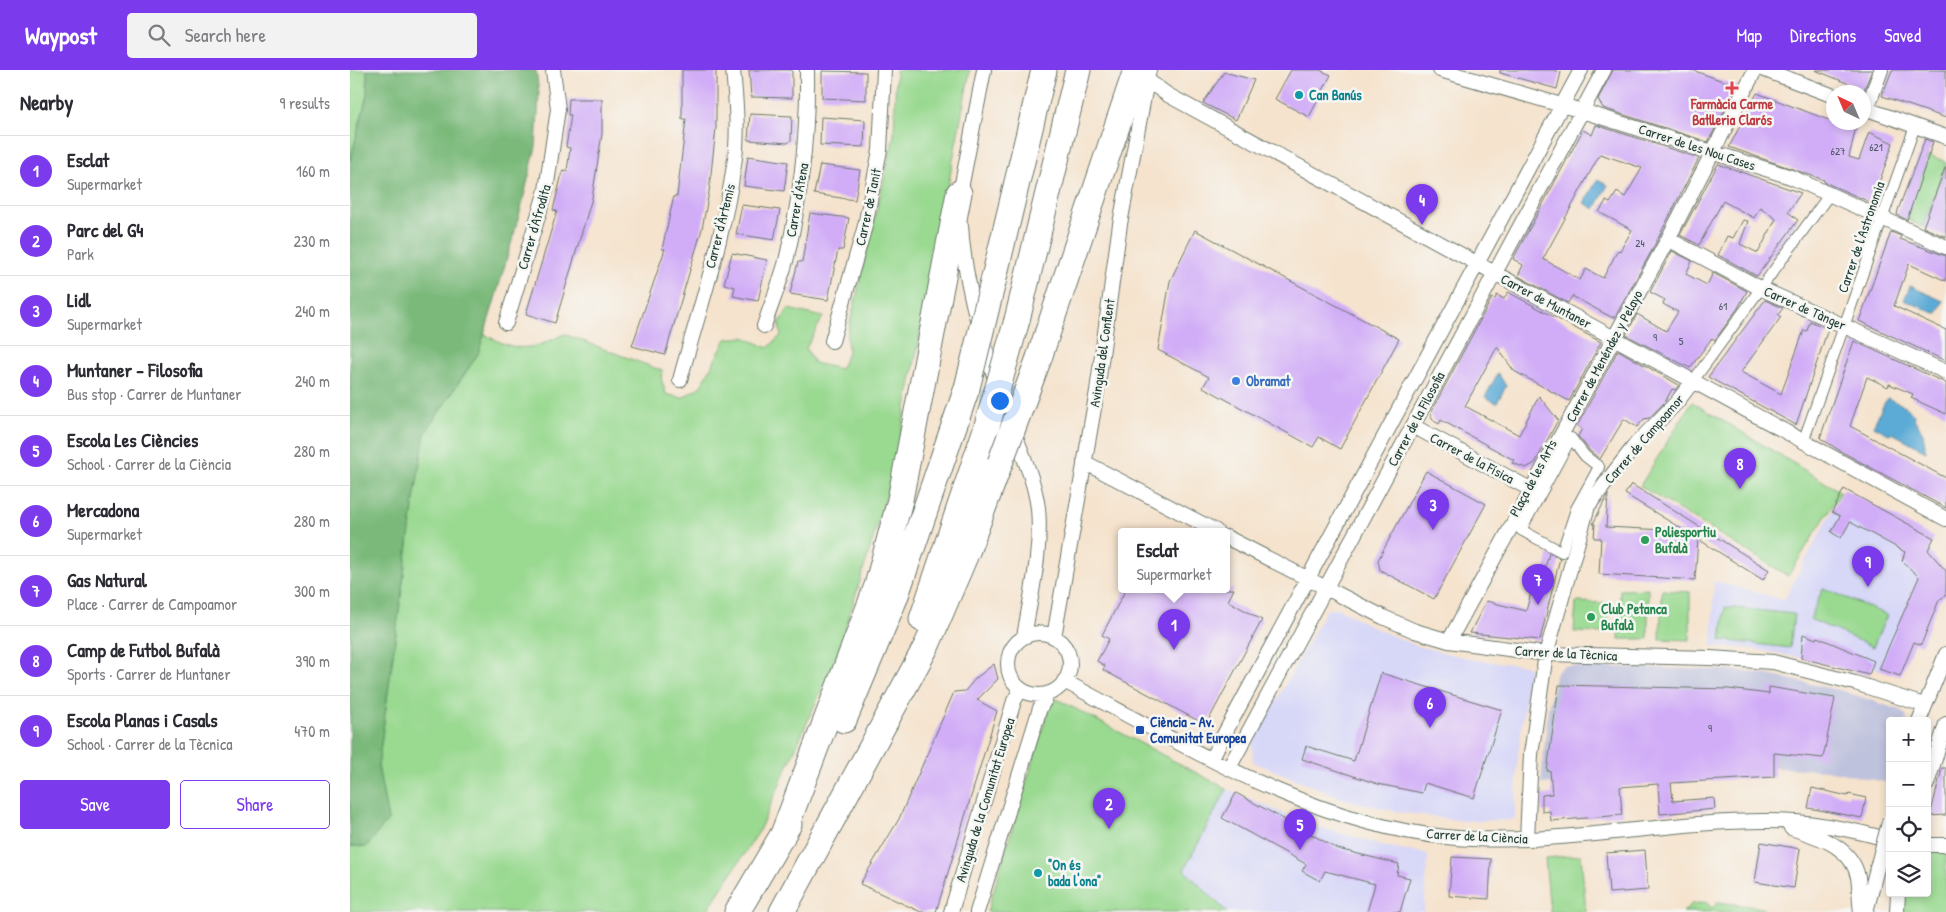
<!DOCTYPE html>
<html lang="en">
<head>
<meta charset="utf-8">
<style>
	body { margin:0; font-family:"Patrick Hand",sans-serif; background:#f2f2f3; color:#2b2b33 }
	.controls { position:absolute; right:15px; bottom:15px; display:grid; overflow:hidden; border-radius:5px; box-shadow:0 2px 8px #0003 }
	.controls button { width:45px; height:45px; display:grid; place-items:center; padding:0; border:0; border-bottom:1px solid #e1e1e2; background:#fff; color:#2b2b33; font:25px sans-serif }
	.compass { position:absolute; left:1476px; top:15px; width:45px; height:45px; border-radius:50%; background:#fff; box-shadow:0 2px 8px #0003; rotate:316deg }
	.you { position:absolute; left:649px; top:330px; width:18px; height:18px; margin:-12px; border:4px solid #fff; border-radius:50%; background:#1a73e8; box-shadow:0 0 0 8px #1a73e833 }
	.badge { display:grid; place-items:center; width:32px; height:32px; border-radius:50%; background:#7c3aed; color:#fff; font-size:16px; font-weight:700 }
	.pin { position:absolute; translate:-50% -41px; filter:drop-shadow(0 1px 2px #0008) }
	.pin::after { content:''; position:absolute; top:26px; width:18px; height:15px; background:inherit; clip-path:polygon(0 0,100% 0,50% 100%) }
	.popup { position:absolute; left:768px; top:458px; width:112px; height:65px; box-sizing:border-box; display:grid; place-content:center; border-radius:5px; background:#fff; filter:drop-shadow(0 1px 4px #0005); font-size:16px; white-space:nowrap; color:#7c7c81 }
	.popup b { font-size:19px; color:#2b2b33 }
	.popup::after { content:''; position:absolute; left:50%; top:100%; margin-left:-10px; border:10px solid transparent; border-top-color:#fff }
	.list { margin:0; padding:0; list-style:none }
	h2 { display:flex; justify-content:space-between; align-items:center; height:65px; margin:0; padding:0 20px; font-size:21px }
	h2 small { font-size:16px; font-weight:400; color:#7c7c81 }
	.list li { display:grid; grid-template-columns:32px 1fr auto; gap:15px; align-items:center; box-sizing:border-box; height:70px; padding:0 20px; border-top:1px solid #e1e1e2 }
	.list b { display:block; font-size:19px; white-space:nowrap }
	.list p { margin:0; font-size:16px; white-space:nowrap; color:#7c7c81 }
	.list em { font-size:16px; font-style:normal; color:#7c7c81 }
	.actions { display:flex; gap:10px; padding:15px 20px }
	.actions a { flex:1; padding:11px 0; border:1px solid #7c3aed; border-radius:5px; text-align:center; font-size:18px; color:#7c3aed }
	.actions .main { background:#7c3aed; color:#fff }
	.icon { flex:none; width:28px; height:28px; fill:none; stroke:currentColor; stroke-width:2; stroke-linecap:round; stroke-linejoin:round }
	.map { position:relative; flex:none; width:1596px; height:842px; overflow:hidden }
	header { display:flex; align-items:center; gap:30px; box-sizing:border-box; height:70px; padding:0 25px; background:#7c3aed; color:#fff }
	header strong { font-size:24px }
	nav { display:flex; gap:28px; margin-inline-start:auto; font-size:18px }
	.search { width:350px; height:45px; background:#f2f2f3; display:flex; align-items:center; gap:12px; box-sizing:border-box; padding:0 18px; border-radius:5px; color:#7c7c81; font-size:19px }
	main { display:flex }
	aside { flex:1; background:#fff }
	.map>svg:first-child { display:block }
	.built { fill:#d7d7f8 }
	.industrial { fill:#bfc2dd }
	.green { fill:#99d990; stroke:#5c8b62 }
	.forest { fill:#7ab97a; stroke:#4c7b57 }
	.water { fill:#5caad6; stroke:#3e7485 }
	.building { fill:#d1adf7; fill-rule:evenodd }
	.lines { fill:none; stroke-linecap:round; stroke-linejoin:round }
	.pedestrian-casing { stroke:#6a776a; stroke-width:12 }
	.minor-casing { stroke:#6a776a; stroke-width:16 }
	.motorway-casing { stroke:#6a776a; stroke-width:27 }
	.pedestrian { stroke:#fff; stroke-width:10 }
	.minor { stroke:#fff; stroke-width:14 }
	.motorway { stroke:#fff; stroke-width:25 }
	.minor-bridge-casing { stroke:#6a776a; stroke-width:16; stroke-linecap:butt }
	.motorway-bridge-casing { stroke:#6a776a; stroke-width:27; stroke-linecap:butt }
	.minor-bridge { stroke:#fff; stroke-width:14 }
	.motorway-bridge { stroke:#fff; stroke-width:25 }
	.health-dot { fill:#e0444e; stroke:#f6f6f2; stroke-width:2 }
	.culture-dot { fill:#0f9aa8; stroke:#f6f6f2; stroke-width:2 }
	.shop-dot { fill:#3f7fe0; stroke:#f6f6f2; stroke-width:2 }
	.leisure-dot { fill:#2e9e5b; stroke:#f6f6f2; stroke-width:2 }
	.transit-dot { fill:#1a4fb4; stroke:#f6f6f2; stroke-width:2 }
	.labels { text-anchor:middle; stroke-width:5; stroke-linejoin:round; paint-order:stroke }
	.number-label { font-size:11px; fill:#4c5965 }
	.culture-label { font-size:14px; font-weight:bold; fill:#0d838f; stroke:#f6f6f2; text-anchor:start }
	.health-label { font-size:14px; font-weight:bold; fill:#be3a42; stroke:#f6f6f2 }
	.street-label { font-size:14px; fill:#1f3d34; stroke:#f6f6f2 }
	.shop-label { font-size:14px; font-weight:bold; fill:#366cbe; stroke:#f6f6f2; text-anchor:start }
	.leisure-label { font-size:14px; font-weight:bold; fill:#27864d; stroke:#f6f6f2; text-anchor:start }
	.transit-label { font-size:14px; font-weight:bold; fill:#164399; stroke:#f6f6f2; text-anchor:start }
</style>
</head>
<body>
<header>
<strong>Waypost</strong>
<div class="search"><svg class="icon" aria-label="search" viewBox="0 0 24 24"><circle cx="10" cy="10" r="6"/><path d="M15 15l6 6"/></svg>Search here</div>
<nav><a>Map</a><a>Directions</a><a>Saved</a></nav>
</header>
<main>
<aside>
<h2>Nearby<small>9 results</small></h2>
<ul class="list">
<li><span class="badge">1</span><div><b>Esclat</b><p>Supermarket</p></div><em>160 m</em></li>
<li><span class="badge">2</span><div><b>Parc del G4</b><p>Park</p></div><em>230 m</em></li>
<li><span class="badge">3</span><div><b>Lidl</b><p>Supermarket</p></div><em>240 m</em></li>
<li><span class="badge">4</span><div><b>Muntaner - Filosofia</b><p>Bus stop · Carrer de Muntaner</p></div><em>240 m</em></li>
<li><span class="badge">5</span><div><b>Escola Les Ciències</b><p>School · Carrer de la Ciència</p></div><em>280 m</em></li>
<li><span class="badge">6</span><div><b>Mercadona</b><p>Supermarket</p></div><em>280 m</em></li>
<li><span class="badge">7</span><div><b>Gas Natural</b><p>Place · Carrer de Campoamor</p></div><em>300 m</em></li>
<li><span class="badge">8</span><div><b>Camp de Futbol Bufalà</b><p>Sports · Carrer de Muntaner</p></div><em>390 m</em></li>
<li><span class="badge">9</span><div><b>Escola Planas i Casals</b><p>School · Carrer de la Tècnica</p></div><em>470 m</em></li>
</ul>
<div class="actions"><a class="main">Save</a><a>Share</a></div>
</aside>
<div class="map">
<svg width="1596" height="842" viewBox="0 0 1596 842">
	<rect width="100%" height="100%" fill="#f6f6f2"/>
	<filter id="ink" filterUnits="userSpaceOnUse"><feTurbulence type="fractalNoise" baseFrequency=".02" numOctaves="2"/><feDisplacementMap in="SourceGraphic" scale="10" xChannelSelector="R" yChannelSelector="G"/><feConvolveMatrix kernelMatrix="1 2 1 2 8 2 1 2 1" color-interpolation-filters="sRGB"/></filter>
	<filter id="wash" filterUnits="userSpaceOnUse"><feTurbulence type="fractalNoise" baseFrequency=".0096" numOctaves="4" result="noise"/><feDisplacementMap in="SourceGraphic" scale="20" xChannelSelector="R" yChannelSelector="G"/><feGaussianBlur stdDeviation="1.12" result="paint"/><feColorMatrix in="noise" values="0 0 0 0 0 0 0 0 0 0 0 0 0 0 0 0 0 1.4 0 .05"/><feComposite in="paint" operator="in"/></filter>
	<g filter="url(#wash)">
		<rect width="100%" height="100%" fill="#f5e3cd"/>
		<path class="built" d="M1494,419L1584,468L1578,480L1596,525L1589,530L1571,575L1564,572L1550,606L1522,597L1519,605L1451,588L1404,579L1362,576L1364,511L1434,530Z
			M988,538L1024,558L1067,576L1129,591L1175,595L1180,599L1168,683L1165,747L1161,750L1113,751L1048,742L994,729L903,692L902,675L976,540Z
			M877,719L958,754L1035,776L1078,784L1074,842H877L833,800Z"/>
		<path class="industrial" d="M1214,596L1378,600L1414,604L1493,621L1550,640L1556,645L1557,651H1540L1539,713L1476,700L1411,697L1191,714L1198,640L1206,602Z"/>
		<path class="green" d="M0,0H17V25L0,91Z
			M546,0H620L544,401L487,585L408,763L356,842H0V776L16,777L38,750L28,696L64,430L75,363L128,284L134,264C168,283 180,281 214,264L313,301L311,308L316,324L332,328L351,316L376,269L394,267L418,278L431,265L429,254L438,239L473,247L456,278L464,293L490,299L498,283L497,266L544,66Z
			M1579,85L1596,92V95L1573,157L1556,149Z
			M1342,332L1491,422L1438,506L1290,416Z
			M1473,518L1537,545L1523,577L1460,549Z
			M1298,519V569H1269L1270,520Z
			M1312,520L1340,522V570L1310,569Z
			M1226,532L1258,533L1257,563L1224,562Z
			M1375,537L1444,544L1440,578L1371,570Z
			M707,629L877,719L834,800L877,842H637L699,638Z
			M1577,781H1596V842H1553L1555,823H1577Z
			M1231,785L1236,842H1200L1195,788Z
			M1356,832L1362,838L1368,832L1413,838L1417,842H1333L1342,834Z"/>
		<path class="forest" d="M17,0H186L189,24L186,77L168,150L143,236L128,284L75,363L64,430L28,696L38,750L16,777L0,776V91L17,25Z"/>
		<path class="water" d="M1248,109L1258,115L1245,139L1234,133Z
			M1560,216L1593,231L1587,244L1554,230Z
			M1148,303L1156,316L1147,333L1135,327Z
			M1537,328L1555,336L1565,345L1563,347L1573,363L1576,381L1542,363L1539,364L1523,356Z"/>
		<g id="blocks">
			<path class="building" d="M332,0H366V58L359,122L352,159L315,285L282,276L315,179H312L324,126H327L336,49H332Z
				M399,0H442V28L401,27Z
				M941,0H970L981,5L959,47L925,29Z
				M1150,0H1203L1211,2L1207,19L1150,3Z
				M1263,0H1342L1387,16L1358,72L1253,38L1248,29Z
				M1465,0H1522L1514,20Z
				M1542,0H1596V48L1532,26Z
				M472,1L516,2V30L472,28Z
				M874,2L904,10L886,50L853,33Z
				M1407,23L1484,52L1492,55L1493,53L1506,57L1499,87L1509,90L1519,62L1543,73L1522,133L1474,112V110L1379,77Z
				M219,29H252V64L242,128L205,253L176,244L207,141L203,140L213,100L217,101L220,78L216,77L221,45H218Z
				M400,44L442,46L441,70L438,73L398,70Z
				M471,47L515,50L514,77L470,75Z
				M1246,55L1349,88L1301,182L1265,247H1261L1222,226L1218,233L1168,206L1173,195L1163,189L1233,60L1242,65ZM1250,84L1292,98L1275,127L1267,122L1260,133L1256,131L1249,142L1282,160L1270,181L1268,180L1253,208L1236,199L1230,210L1193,189Z
				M1575,69L1583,72L1557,150L1547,145L1548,140Z
				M398,86L438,92L434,121L394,116Z
				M1368,94L1451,123L1438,142L1448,150L1407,206L1368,185L1377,166L1383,168L1393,150L1398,151L1390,174L1408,183L1426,149L1410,137L1404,148L1373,131L1349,175L1330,165Z
				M470,95L510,100L505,130L464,124Z
				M1595,98H1596V167L1573,157Z
				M392,135L430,140L424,170L386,164Z
				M460,143L499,148L493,180H488L478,230L440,224L448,192H452Z
				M845,160L1049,269L990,379L969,367L963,377L853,317L859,307L808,280L820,211Z
				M1541,162L1551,166L1550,169L1596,186V211L1559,194L1544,236L1596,260V291L1509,251Z
				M1322,181L1342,191L1336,204L1357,215L1363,203L1397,221L1388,238L1365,270L1362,268L1340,298L1276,265L1287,244L1316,261L1328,242L1313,234L1315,230L1300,222Z
				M382,183L417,190L408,231L383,226L385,217L374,214Z
				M1158,222L1251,272L1219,331L1164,301L1147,277L1115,336L1169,365L1189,326L1208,350L1185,393L1176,398L1162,393L1164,390L1091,350L1089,354L1084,351L1081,346L1082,340L1142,228L1145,229L1147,225L1154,229Z
				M1415,230L1433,238L1428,245L1431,247L1391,302L1431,324L1453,263L1454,260L1457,261L1460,251L1478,259L1446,355L1358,307Z
				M1504,271L1596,313V344L1561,328L1563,324L1539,314L1538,317L1517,307L1500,356L1596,408V438L1492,382L1470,368Z
				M1268,280L1329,315L1325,320L1322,319L1315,332L1299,348L1294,349L1287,357L1274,349L1250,389L1240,381L1228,366L1232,359L1227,356Z
				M1076,401L1136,434L1084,529L1030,500L1028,490Z
				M1281,414L1419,500L1413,510L1348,469L1345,510L1249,504L1251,468H1244L1245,454H1243L1258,424L1256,457L1335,461L1275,424Z
				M1494,419L1584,468L1578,480L1596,501V525L1589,530L1571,575L1564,572L1550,606L1529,599L1569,507L1552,491L1555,482L1500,452L1491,468L1481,462L1490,446L1482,442Z
				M1199,483L1210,488L1190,570L1120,563L1136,531L1176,541L1186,505L1193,507Z
				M776,519H884L878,531L912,550L856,655L753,600L755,596L747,591L759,569L752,565Z
				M1453,564L1466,569L1467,567L1524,591L1519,605L1451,588Z
				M644,594L648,609L627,630L647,641L586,842H571L510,814L549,749L604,622L615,621L626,608Z
				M1031,603L1152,640L1124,728L1075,713L1072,723L1028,714L952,689L956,676L1004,691Z
				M1209,615L1379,619L1419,624V617L1485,628L1473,688L1424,683V707L1321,713L1323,731L1364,728L1365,739L1310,744L1308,714L1270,717L1272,745L1201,751L1200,741L1192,742V725L1202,724L1200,701H1197Z
				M1592,698H1596V745L1580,746Z
				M1462,718L1498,726L1499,724L1516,728L1512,748L1458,738Z
				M886,723L988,779L1049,794L1047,805L1060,808L1050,842H1017L1025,814L975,801L970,811L952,801L956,794L872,748Z
				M1411,772L1450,779L1444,818L1405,812Z
				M1295,780L1298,820L1259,823L1256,783Z
				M1102,787L1141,789L1139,829L1099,826Z"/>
		</g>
	</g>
	<g filter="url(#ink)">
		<use href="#blocks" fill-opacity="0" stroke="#6a776a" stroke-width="1"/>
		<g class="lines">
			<g class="pedestrian-casing">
				<path id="pedestrian" d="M1343,311L1479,125
					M1221,368L1235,386L1249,397L1226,439L1212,482L1171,460Z
					M1453,372L1565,56"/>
			</g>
			<g class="minor-casing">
				<path id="minor" d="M1090,0L1232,41L1441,107L1596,177
					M1415,0L1484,26
					M797,10L818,25L1596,449
					M1514,38L1596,67
					M1517,39L1531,0
					M609,129L634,0
					M611,156C615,222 637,288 660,351C670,380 684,407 688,438C692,481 681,524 674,567
					M1318,169L1412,219L1596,302
					M156,253L196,120L208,39L203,0
					M414,256C421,235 430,213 436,191C451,128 458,64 457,0
					M482,271L515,156L530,80L534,0
					M330,310C349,239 374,168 384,95C389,64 386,31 383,0
					M1063,356L1182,420
					M734,392L866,461
					M876,467L1033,547L1065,561L1099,571L1196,584L1360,588L1423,592L1505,613L1574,635
					M658 594a31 31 0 1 1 62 0a31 31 0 1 1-62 0Z
					M704,567L747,321L770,154L799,0
					M1099,571L1318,169L1405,0
					M714,611C835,675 958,753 1096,767C1204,778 1312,750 1420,751C1461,751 1501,759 1540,770
					M1569,651L1596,584
					M861,689L1231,0
					M879,698L1254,0
					M1577,714L1596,654
					M1441,758C1468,767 1501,775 1508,807C1510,818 1509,830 1511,842
					M1177,769L1181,684L1196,584L1238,436L1286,374L1327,332L1343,311
					M1577,775H1596
					M601,842L664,631L671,619
					M627,842L690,638L699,623
					M1516,842L1527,798
					M1547,842L1548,823"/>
			</g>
			<g class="motorway-casing">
				<path id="motorway" d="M643,212L694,0
					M667,250L728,0
					M689,288L786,0
					M572,549L637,356
					M494,650L545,528L617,318
					M432,767L527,516L550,430L609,123
					M387,842L439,754
					M432,842L577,575L618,479L650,393"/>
			</g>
			<use href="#pedestrian" class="pedestrian"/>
			<use href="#minor" class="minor"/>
			<use href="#motorway" class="motorway"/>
			<g class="minor-bridge-casing">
				<path id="minor-bridge" d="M1527,798L1540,749"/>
			</g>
			<g class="motorway-bridge-casing">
				<path id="motorway-bridge" d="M617,318L643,212
					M637,356L667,250
					M650,393L689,288"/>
			</g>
			<use href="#minor-bridge" class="minor-bridge"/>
			<use href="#motorway-bridge" class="motorway-bridge"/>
		</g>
	</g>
	<path class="health-dot" d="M1379.5 10.5h5v5h5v5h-5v5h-5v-5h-5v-5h5z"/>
	<g class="culture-dot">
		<circle cx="949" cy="25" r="5"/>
		<circle cx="688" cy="803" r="5"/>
	</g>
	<circle class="shop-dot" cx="886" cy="311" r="5"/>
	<g class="leisure-dot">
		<circle cx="1295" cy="470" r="5"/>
		<circle cx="1241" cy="547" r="5"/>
	</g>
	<rect class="transit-dot" x="785" y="655" width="10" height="10" rx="2.5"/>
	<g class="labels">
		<g class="number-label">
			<text x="1526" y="81">621</text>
			<text x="1488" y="85">627</text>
			<text x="1290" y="177">24</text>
			<text x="1373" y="240">61</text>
			<text x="1305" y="271">9</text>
			<text x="1331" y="275">5</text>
			<text x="1360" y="662">9</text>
		</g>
		<g class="culture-label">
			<text x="959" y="30">Can Banús</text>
			<text x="698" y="800">"On és<tspan x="698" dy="16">bada l'ona"</tspan></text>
		</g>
		<g class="health-label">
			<text x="1382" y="39">Farmàcia Carme<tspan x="1382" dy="16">Batlleria Clarós</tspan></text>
		</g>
		<g class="street-label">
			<text transform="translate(1347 77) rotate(18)" y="5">Carrer de les Nou Cases</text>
			<text transform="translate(447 130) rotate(-80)" y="5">Carrer d'Atena</text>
			<text transform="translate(518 137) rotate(-78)" y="5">Carrer de Tanit</text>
			<text transform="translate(370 156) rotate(-76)" y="5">Carrer d'Àrtemis</text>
			<text transform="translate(184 157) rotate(-74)" y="5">Carrer d'Afrodita</text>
			<text transform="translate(1511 167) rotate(-71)" y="5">Carrer de l'Astronomia</text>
			<text transform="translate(1196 231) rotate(28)" y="5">Carrer de Muntaner</text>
			<text transform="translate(1455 238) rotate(24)" y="5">Carrer de Tànger</text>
			<text transform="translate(752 283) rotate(-82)" y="5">Avinguda del Conflent</text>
			<text transform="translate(1254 286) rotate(-62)" y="5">Carrer de Menéndez y Pelayo</text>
			<text transform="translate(1066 349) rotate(-62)" y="5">Carrer de la Filosofia</text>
			<text transform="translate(1294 369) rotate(-49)" y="5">Carrer de Campoamor</text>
			<text transform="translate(1122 388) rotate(28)" y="5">Carrer de la Física</text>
			<text transform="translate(1183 408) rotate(-62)" y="5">Plaça de les Arts</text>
			<text transform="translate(1216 583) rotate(3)" y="5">Carrer de la Tècnica</text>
			<text transform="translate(635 730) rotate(-73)" y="5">Avinguda de la Comunitat Europea</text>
			<text transform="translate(1127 766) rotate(3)" y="5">Carrer de la Ciència</text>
		</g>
		<g class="shop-label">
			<text x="896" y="316">Obramat</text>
		</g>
		<g class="leisure-label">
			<text x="1305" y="467">Poliesportiu<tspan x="1305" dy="16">Bufalà</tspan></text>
			<text x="1251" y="544">Club Petanca<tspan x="1251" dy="16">Bufalà</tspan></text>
		</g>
		<g class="transit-label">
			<text x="800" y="657">Ciència - Av.<tspan x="800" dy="16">Comunitat Europea</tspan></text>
		</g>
	</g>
</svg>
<div class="controls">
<button>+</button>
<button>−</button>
<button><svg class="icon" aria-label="locate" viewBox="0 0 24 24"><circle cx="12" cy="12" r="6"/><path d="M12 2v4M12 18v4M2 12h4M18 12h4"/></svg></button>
<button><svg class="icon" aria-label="layers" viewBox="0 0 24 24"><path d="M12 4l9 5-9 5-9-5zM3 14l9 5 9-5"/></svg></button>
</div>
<svg class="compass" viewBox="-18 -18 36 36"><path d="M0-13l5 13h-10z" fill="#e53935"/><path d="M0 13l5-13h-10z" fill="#7c7c81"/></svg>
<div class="you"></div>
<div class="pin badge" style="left:824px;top:580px">1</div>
<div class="popup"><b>Esclat</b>Supermarket</div>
<div class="pin badge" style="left:759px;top:759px">2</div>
<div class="pin badge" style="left:1083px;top:460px">3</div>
<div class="pin badge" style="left:1072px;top:155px">4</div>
<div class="pin badge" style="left:950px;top:780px">5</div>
<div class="pin badge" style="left:1080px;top:658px">6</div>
<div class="pin badge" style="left:1188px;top:535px">7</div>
<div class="pin badge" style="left:1390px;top:419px">8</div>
<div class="pin badge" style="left:1518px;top:517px">9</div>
</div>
</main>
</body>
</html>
